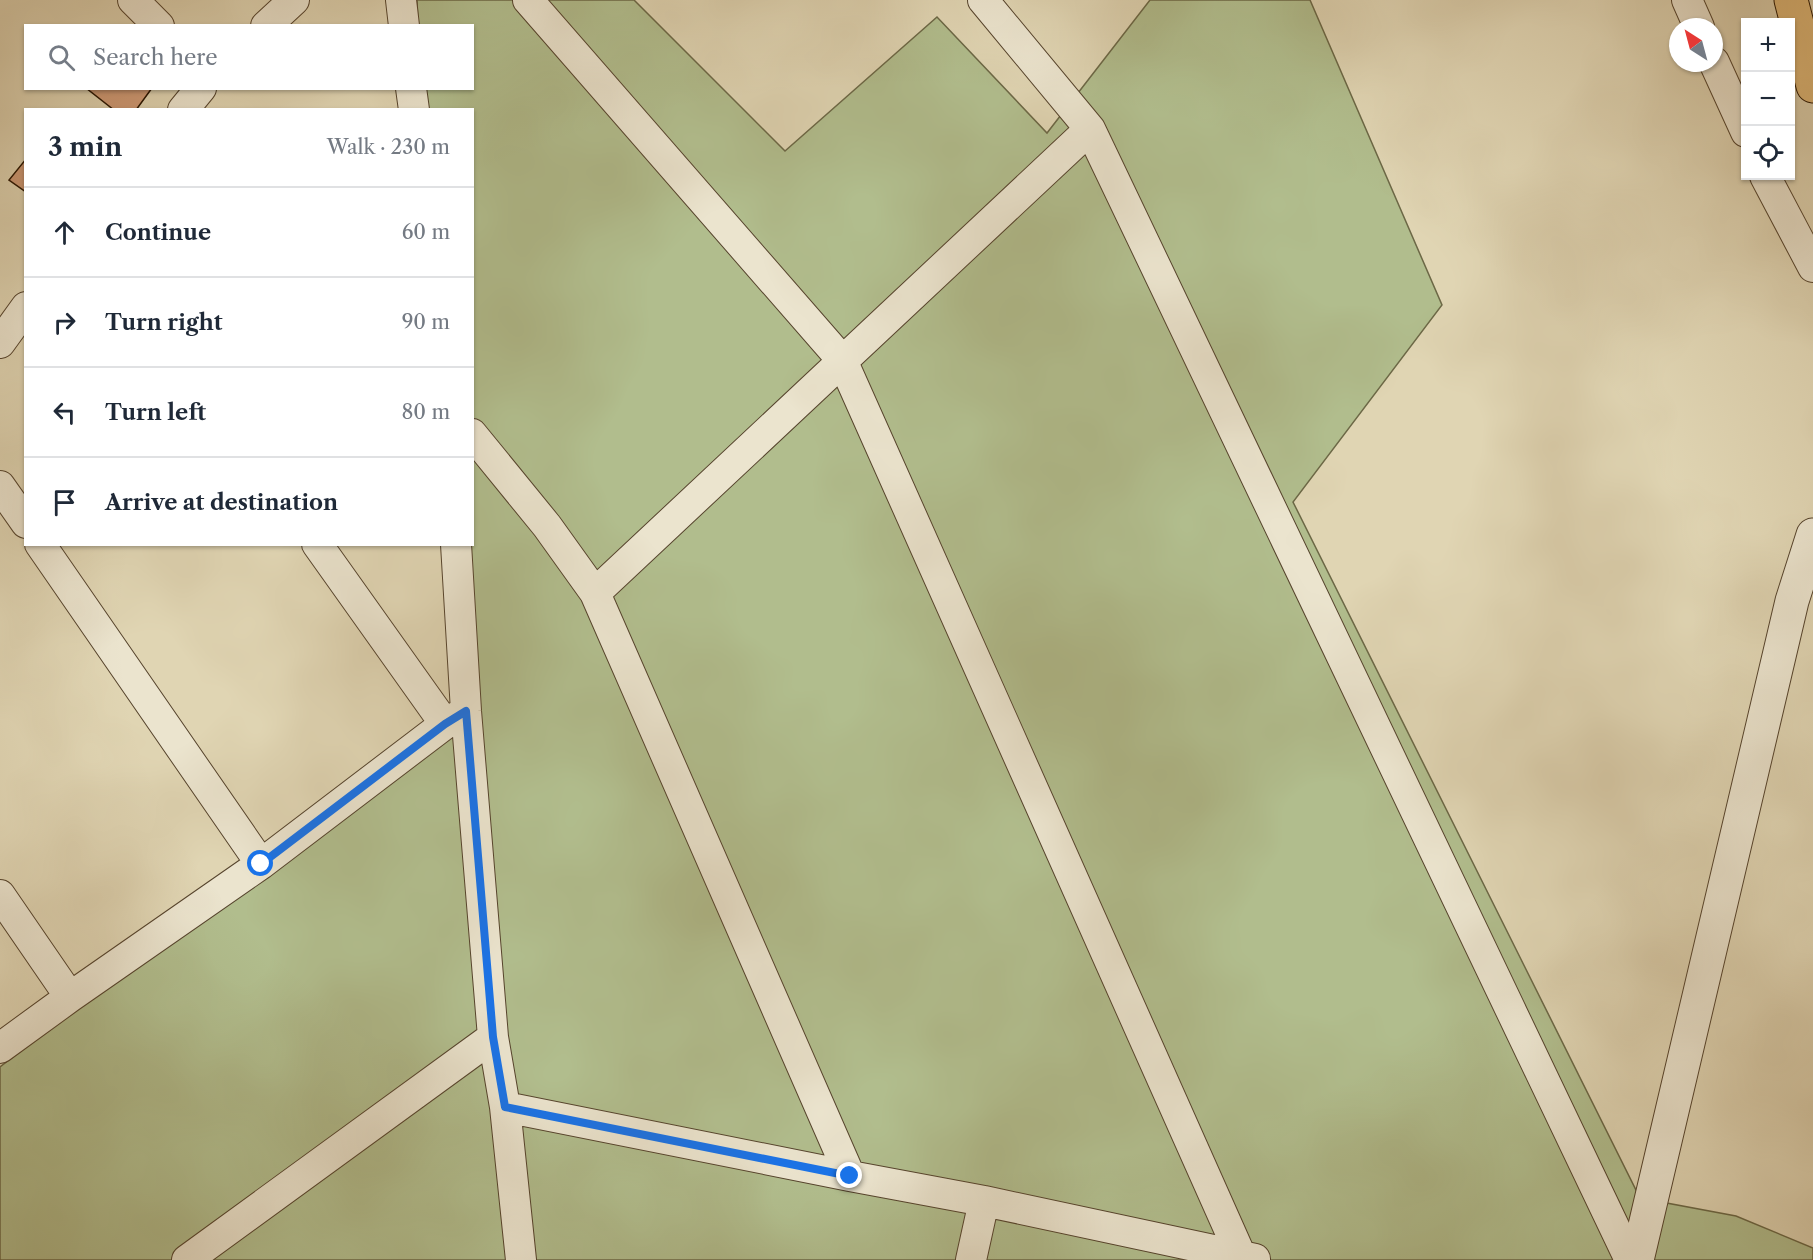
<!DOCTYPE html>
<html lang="en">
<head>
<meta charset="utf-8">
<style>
	body { margin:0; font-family:"Libre Caslon Text",serif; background:#f6f6f7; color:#1f2937 }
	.controls { position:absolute; right:18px; top:18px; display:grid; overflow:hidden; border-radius:0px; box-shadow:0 2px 4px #0004 }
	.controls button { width:54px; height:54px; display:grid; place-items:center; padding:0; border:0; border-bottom:2px solid #e0e1e3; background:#fff; color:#1f2937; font:30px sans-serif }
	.compass { position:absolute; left:1669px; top:18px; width:54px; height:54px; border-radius:50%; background:#fff; box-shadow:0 2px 4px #0004; rotate:324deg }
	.stop { position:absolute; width:18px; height:18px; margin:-14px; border:4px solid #1a73e8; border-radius:50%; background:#fff }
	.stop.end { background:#1a73e8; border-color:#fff; box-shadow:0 2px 6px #0008 }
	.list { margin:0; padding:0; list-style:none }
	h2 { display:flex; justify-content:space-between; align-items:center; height:78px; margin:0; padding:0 24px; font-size:26px }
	h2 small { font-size:20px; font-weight:400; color:#747a83 }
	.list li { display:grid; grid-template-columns:39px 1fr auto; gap:18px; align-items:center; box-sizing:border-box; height:90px; padding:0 24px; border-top:2px solid #e0e1e3 }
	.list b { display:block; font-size:22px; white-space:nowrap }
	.list em { font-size:20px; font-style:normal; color:#747a83 }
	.icon { flex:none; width:33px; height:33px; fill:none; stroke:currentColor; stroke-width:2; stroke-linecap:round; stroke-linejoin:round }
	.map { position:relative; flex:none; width:1813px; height:1260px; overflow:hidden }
	.search { position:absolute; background:#fff; box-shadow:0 2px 4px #0004; left:24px; top:24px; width:450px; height:66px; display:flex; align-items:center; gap:15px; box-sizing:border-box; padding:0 21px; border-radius:0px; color:#747a83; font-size:22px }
	.panel { position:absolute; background:#fff; box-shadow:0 2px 4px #0004; left:24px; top:108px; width:450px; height:438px; border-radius:0px }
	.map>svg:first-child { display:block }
	.green { fill:#b1bd8d; stroke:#6c6846; stroke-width:1.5 }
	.building { fill:#ce9a76; stroke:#281400; stroke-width:1.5 }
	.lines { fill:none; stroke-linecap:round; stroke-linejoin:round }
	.minor-casing { stroke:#56442d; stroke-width:32 }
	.tertiary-casing { stroke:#56442d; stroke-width:35 }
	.trunk-casing { stroke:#281400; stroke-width:35 }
	.minor { stroke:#ebe4ce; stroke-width:30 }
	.tertiary { stroke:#ebe4ce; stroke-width:33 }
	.trunk { stroke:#e0ba7a; stroke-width:33 }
	.route { stroke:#1a73e8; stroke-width:8 }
</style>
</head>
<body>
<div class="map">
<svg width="1813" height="1260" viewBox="0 0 1813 1260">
	<rect width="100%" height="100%" fill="#e0d5b3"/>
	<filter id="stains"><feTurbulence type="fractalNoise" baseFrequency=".00333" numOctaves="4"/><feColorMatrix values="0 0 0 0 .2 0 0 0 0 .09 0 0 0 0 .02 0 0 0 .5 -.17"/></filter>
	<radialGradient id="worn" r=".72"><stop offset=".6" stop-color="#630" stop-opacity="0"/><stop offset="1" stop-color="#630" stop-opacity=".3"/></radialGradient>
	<path class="green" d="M417,0H634L785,151L937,17L1047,133L1150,0H1310L1442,305L1293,502L1640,1198L1736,1216L1813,1248V1260H0V1067L454,716L444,545L472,544V110L422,109L421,89L472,88V26L418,25Z"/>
	<path class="building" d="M86,88H152L136,110H114Z
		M26,159V192L9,180Z"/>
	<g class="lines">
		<g class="minor-casing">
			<path id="minor" d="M133,0L159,26
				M401,0L404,26
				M528,0L842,360L1241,1256
				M983,0L1090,129L1630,1260
				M1687,0L1699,27
				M266,26L294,0
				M1714,62L1746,132
				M411,88L414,110
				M183,110L201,88
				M1765,176L1813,267
				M0,343L26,307
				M472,434L547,526L595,593L850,1176
				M0,486L26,523
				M40,544L261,864
				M317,544L445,724
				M456,544L466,711L493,1037L505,1107L521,1260
				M595,593L1090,129
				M0,895L70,997
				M0,1048L70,997L261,864L445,724L466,711
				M505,1107L850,1176L984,1201L1255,1259
				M187,1260L493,1037
				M971,1260L984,1201"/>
		</g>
		<g class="tertiary-casing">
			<path id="tertiary" d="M1637,1260L1792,601L1813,535"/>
		</g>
		<g class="trunk-casing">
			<path id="trunk" d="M1791,0L1813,86"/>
		</g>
		<use href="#minor" class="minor"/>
		<use href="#tertiary" class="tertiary"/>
		<use href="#trunk" class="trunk"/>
	</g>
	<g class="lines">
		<path class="route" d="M261,864L445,724L466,711L493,1037L505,1107L850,1176"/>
	</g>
	<rect width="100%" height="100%" filter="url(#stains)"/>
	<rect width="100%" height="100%" fill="url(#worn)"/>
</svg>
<div class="controls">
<button>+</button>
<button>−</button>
<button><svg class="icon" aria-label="locate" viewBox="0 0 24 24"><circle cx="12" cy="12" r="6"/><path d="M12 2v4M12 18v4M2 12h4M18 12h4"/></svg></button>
</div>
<svg class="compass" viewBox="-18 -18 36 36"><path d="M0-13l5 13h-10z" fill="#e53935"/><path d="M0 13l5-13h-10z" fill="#747a83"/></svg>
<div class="stop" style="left:261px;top:864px"></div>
<div class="stop end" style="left:850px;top:1176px"></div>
<div class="search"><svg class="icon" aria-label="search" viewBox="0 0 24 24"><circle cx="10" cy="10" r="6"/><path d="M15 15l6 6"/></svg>Search here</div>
<section class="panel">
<h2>3 min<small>Walk · 230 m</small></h2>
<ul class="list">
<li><svg class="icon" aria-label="ahead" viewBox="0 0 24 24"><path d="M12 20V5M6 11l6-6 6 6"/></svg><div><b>Continue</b></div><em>60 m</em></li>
<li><svg class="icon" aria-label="right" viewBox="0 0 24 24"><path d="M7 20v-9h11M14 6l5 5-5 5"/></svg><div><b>Turn right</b></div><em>90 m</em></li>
<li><svg class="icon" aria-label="left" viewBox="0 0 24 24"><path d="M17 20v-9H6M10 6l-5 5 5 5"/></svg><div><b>Turn left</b></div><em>80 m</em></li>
<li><svg class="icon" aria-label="arrive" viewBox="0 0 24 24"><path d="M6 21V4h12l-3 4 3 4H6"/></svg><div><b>Arrive at destination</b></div></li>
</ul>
</section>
</div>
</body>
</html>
